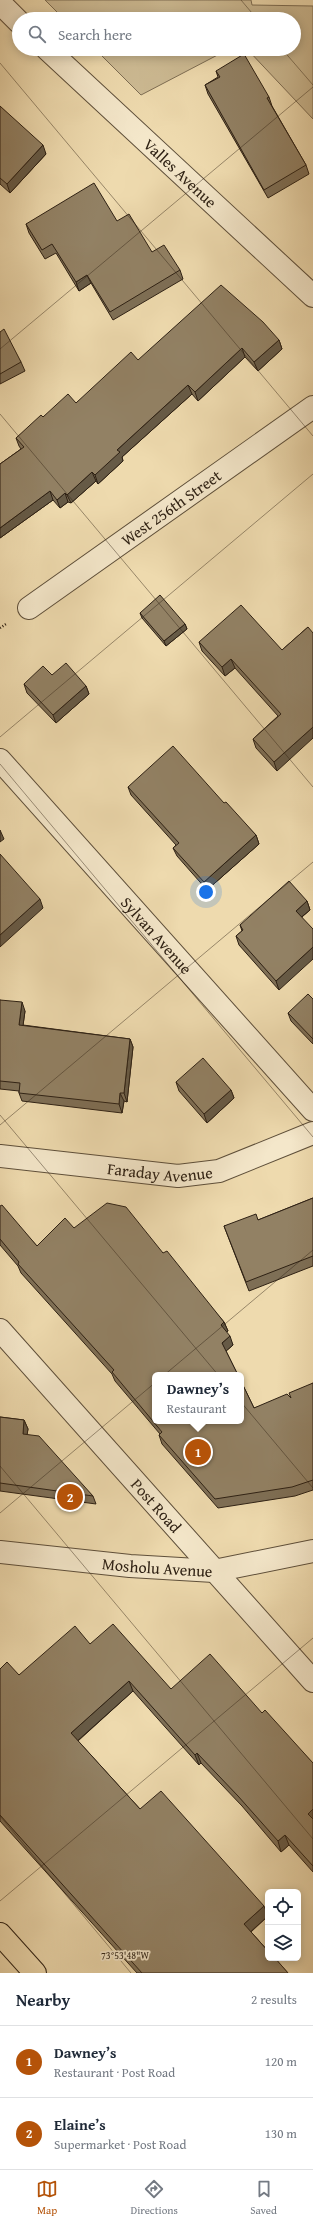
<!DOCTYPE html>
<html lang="en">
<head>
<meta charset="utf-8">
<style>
	body { margin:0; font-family:"Gentium Book Plus",serif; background:#f6f6f7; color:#1f2937 }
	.controls { position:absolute; right:12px; bottom:12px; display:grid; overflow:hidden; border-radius:6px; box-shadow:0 2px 10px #0003 }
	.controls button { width:36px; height:36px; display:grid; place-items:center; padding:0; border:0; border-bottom:1px solid #e0e1e3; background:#fff; color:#1f2937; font:20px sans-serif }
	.you { position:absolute; left:206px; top:892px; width:14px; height:14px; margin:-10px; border:3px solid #fff; border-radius:50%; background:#1a73e8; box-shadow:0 0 0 6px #1a73e833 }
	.badge { display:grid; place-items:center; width:26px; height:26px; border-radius:50%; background:#b45309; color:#fff; font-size:13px; font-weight:700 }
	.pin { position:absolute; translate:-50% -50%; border:2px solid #fff; box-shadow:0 1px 4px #0006 }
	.popup { position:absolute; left:152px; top:1372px; width:92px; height:52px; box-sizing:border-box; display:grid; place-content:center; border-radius:6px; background:#fff; filter:drop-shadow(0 1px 3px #0005); font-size:13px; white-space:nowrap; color:#747a83 }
	.popup b { font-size:15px; color:#1f2937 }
	.popup::after { content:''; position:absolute; left:50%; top:100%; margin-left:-8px; border:8px solid transparent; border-top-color:#fff }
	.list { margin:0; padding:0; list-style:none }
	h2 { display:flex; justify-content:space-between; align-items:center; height:52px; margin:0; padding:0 16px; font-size:17px }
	h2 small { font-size:13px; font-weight:400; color:#747a83 }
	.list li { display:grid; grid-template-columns:26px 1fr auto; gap:12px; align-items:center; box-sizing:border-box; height:72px; padding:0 16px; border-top:1px solid #e0e1e3 }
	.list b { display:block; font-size:15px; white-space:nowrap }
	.list p { margin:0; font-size:13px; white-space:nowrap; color:#747a83 }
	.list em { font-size:13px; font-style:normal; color:#747a83 }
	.icon { flex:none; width:22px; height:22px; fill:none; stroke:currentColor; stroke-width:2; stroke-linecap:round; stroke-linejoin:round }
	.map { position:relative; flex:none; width:313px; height:1973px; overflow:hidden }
	.search { position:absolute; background:#fff; box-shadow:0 2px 10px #0003; left:12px; right:12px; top:12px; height:44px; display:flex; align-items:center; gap:10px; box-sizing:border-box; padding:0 14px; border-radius:22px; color:#747a83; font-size:15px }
	.sheet { height:196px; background:#fff }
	nav { display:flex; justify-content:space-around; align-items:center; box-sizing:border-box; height:56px; border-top:1px solid #e0e1e3; background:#fff; font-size:11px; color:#747a83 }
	nav a { display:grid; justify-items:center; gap:2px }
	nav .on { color:#b45309 }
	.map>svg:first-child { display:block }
	.green { fill:#cdbb94; stroke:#7e6e54 }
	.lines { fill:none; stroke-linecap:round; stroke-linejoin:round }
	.minor-casing { stroke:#5e4f3a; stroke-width:24 }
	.tertiary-casing { stroke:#5e4f3a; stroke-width:24 }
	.primary-casing { stroke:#2e2114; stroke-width:24 }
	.path { stroke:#2e2114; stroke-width:2.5; stroke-dasharray:1 2; stroke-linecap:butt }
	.minor { stroke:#f4e7ca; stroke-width:22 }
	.tertiary { stroke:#f4e7ca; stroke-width:22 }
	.primary { stroke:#eedaae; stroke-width:22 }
	.wall { fill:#7e6f56; stroke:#2e2114 }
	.shaded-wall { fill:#665a46; stroke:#2e2114 }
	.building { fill:#928164; stroke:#2e2114 }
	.ticks { fill:none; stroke:#2e2114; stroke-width:1; stroke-opacity:0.45 }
	.labels { text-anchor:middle; stroke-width:3.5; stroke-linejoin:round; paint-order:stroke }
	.street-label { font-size:16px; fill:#2e2114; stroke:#f4e7ca }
	.ticks-label { font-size:10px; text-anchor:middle; fill:#2e2114; stroke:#f4e7ca; stroke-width:3.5; stroke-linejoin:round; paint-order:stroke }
</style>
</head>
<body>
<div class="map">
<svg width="313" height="1973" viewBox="0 0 313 1973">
	<rect width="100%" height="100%" fill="#eedaae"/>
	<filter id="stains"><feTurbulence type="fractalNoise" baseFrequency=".005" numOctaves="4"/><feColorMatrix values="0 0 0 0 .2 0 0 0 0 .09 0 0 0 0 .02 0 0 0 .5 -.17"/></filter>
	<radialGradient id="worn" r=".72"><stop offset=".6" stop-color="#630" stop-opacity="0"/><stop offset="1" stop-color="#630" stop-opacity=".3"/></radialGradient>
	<path class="green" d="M45,0H251L252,5L313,6V119L247,49H294V19H64Z
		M95,49H229L141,95Z"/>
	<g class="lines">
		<g class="minor-casing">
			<g id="minor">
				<path d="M0,3L19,22"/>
				<path id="s1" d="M47,49L313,296"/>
				<path id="s2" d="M29,608L313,407"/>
				<path id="s3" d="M0,760L313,1110"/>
				<path id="s4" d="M0,1156L178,1176L219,1171L313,1133"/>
				<path id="s5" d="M0,1330L313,1681"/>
			</g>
		</g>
		<g class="tertiary-casing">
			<g id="tertiary">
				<path id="s6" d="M0,1552L130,1566L214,1571L313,1551"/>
			</g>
		</g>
		<g class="primary-casing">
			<path id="primary" d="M0,1934L35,1973"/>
		</g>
		<path class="path" d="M0,628L6,624"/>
		<use href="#minor" class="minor"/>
		<use href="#tertiary" class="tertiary"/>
		<use href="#primary" class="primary"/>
	</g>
	<path class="wall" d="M216,71L269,97L272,106L306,165L309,174L268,198L208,94L205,85L218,77Z
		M0,106L46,154L10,193L0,184Z
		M117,221L152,252L180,270L183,279L113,320L91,283L79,291L56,253L45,259L29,233L26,224Z
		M0,332L21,362L25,371L0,384Z
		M279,340L282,349L258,371L245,357L198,401L192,394L122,457L123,461L98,484L96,481L71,503L68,502L60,508L53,500L0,538V464L21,449L19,446L16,438L43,417L76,403L138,360Z
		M140,613L185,624L187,629L166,646L142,618Z
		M308,627L277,771L256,748L253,739L278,716L235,668L225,676L202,651L199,642L282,650Z
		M52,675L86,686L89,694L56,723L27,693L24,684Z
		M128,787L224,803L256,835L259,844L207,890L177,856L173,848L176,845L131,795Z
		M307,901L310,910L302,917L279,990L239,945L236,936L242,931L240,925Z
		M313,999V1044L291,1021L288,1013Z
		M0,1000L25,1011L23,1025L130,1039L133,1047L127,1102L124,1101L122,1113L22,1101L19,1093V1091L0,1089Z
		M176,1082L231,1090L234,1098L207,1123L179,1091Z
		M313,1198V1266L249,1291L224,1226L258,1220Z
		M0,1206L37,1246L74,1228L163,1253L224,1322L228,1331L226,1332L233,1345L226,1351L254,1408L291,1398L313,1383V1490L295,1496L218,1508L162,1444L159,1435L160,1434L115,1381L112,1374L21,1273L18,1266L0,1245Z
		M0,1417L24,1420L28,1429L27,1434L93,1496L96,1504L0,1491Z
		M90,1644L171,1689L262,1713L313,1763V1872L289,1845L281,1852L242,1806L201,1763L199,1765L133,1691L78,1741L140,1809L268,1916L251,1932L288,1973H137L0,1821V1669L19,1675Z"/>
	<path class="shaded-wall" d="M43,145L46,154L10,193L7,184Z
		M87,275L91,283L79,291L76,282Z
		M279,340L282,349L258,371L254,362Z
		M242,348L245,357L198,401L195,392Z
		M188,385L192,394L122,457L123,461L98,484L95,475L117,450Z
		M92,472L96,481L71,503L67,495Z
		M50,491L53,500L0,538V528Z
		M65,493L68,502L60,508L57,500Z
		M185,624L187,629L166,646L164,641Z
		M231,659L235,668L225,676L222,667Z
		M86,686L89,694L56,723L53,715Z
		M313,727V738L277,771L274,762Z
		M0,830L4,839L0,842Z
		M256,835L259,844L207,890L204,882Z
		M40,899L43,908L0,947V935Z
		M307,901L310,910L299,919L296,911Z
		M313,947V959L279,990L276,981Z
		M22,1002L25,1011L22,1033L19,1025Z
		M130,1039L133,1047L127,1102L124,1093Z
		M231,1090L234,1098L207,1123L204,1114Z
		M120,1093L124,1101L122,1113L119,1104Z
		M224,1322L228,1331L224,1334L221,1325Z
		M230,1336L233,1345L225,1352L222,1343Z
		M24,1420L28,1429L26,1442L23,1434Z
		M129,1681L133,1691L75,1743L71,1733Z
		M197,1753L201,1763L199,1765L195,1755Z
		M313,1809V1823L308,1814Z
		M285,1835L289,1845L281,1852L278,1841Z
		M264,1906L268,1916L248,1934L244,1924Z"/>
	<path class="building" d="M244,54L269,97L267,98L306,165L264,190L205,85L220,77L216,71Z
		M0,106L43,145L7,184L0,178Z
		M94,183L117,221L129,214L152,252L164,245L180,270L110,312L87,275L76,282L52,244L42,250L26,224Z
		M221,285L263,322L279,340L254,362L242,348L195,392L188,385L117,450L120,452L95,475L92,472L67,495L65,493L57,500L50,491L0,528V464L24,447L16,438L41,415L43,417L68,394L76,403L131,352L138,360Z
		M4,329L21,362L0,374V332Z
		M160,595L185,624L164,641L140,613Z
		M241,605L282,650L308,627L313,633V727L274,762L253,739L281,714L231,659L222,667L199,642Z
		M66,663L86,686L53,715L24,684L43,666L52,675Z
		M173,746L224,803L226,802L256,835L204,882L173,848L179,843L128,787Z
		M0,854L40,899L0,935Z
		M289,881L307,901L296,911L313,929V947L276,981L236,936L243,930L240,925Z
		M308,994L313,999V1039L288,1013Z
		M0,1000L22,1002L19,1025L130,1039L124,1093H120L119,1104L19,1093L20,1083L0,1081Z
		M203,1058L231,1090L204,1114L176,1082Z
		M313,1198V1256L246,1282L224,1226L256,1214L258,1220Z
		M107,1203L126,1207L163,1253L167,1251L224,1322L221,1325L230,1336L222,1343L238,1375H155V1421H241V1381L254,1408L287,1394L291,1398L289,1393L313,1383V1480L292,1487L215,1499L159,1435L162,1432L112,1372L114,1370L18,1264L19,1262L0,1239V1206L2,1205L37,1246L65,1218L74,1228Z
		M0,1417L24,1420L23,1434L39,1436L93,1496L0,1483Z
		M113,1624L171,1689L210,1654L262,1713L265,1710L313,1763V1809L308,1814L313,1819V1866L285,1835L278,1841L238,1796L197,1753L195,1755L129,1681L71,1733L140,1809L161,1791L264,1906L244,1924L268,1951V1958H275L288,1973H142L0,1815V1669L7,1662L19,1675L75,1626L90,1644Z"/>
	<path class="ticks" d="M241,0L257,19M282,49L313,85M0,63L313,436M0,349L313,87M0,414L313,787M0,737L313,474M0,764L313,1137M0,1115L313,1488M0,1125L313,862M0,1466L313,1839M0,1513L313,1250M0,1816L131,1973M0,1901L313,1638"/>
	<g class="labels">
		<g class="street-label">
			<text dy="6" stroke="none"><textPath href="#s1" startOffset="182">Valles Avenue</textPath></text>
			<text dy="6" stroke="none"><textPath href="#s2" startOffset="174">West 256th Street</textPath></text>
			<text dy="6" stroke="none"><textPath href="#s3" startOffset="235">Sylvan Avenue</textPath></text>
			<text dy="6" stroke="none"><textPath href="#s4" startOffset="161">Faraday Avenue</textPath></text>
			<text dy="6" stroke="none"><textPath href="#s5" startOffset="235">Post Road</textPath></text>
			<text dy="6" stroke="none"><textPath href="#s6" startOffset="158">Mosholu Avenue</textPath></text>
		</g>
	</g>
	<g class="ticks-label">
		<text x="125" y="1959">73°53'48"W</text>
	</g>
	<rect width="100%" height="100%" filter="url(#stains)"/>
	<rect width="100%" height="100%" fill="url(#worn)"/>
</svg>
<div class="controls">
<button><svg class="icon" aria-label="locate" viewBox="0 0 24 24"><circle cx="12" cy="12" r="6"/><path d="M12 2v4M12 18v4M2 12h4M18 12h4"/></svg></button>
<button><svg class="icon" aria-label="layers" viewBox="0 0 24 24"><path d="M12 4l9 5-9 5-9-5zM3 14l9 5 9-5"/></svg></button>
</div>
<div class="you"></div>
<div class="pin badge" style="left:198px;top:1452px">1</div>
<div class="popup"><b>Dawney’s</b>Restaurant</div>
<div class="pin badge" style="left:70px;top:1497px">2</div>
<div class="search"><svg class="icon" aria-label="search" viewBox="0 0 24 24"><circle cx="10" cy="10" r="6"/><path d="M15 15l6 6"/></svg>Search here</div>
</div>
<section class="sheet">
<h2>Nearby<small>2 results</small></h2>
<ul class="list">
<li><span class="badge">1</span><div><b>Dawney’s</b><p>Restaurant · Post Road</p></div><em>120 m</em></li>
<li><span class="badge">2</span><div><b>Elaine’s</b><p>Supermarket · Post Road</p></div><em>130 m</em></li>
</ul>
</section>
<nav>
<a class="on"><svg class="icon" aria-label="map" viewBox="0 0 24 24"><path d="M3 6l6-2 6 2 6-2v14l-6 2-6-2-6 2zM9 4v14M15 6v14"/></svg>Map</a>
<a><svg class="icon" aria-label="directions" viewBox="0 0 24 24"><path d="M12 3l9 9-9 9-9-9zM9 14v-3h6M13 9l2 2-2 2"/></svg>Directions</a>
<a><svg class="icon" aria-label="saved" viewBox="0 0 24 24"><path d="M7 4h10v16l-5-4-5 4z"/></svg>Saved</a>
</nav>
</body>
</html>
